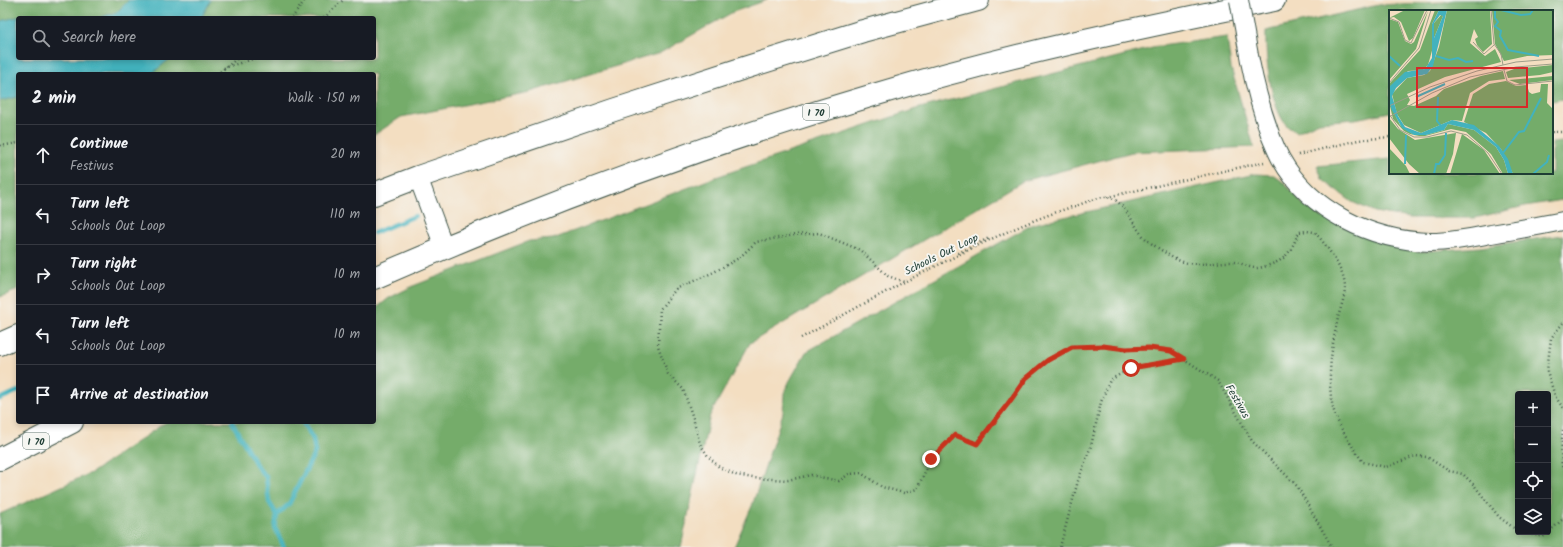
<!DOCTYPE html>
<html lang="en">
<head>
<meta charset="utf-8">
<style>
	body { margin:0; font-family:Kalam,sans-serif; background:#242831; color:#f1f3f6 }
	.controls { position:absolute; right:12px; bottom:12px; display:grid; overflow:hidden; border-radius:4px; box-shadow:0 2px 6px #0003 }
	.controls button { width:36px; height:36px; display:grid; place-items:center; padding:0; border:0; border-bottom:1px solid #363941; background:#171b24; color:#f1f3f6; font:20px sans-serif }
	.stop { position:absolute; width:12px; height:12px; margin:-9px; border:3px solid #c8321e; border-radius:50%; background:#fff }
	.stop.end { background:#c8321e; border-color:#fff; box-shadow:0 1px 4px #0008 }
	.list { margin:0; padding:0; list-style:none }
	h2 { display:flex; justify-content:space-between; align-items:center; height:52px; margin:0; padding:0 16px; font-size:17px }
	h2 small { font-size:13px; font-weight:400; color:#9ea1a6 }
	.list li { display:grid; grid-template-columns:26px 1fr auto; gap:12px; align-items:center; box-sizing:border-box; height:60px; padding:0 16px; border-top:1px solid #363941 }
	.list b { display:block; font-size:15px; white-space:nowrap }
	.list p { margin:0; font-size:13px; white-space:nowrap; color:#9ea1a6 }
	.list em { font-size:13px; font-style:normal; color:#9ea1a6 }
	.icon { flex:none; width:22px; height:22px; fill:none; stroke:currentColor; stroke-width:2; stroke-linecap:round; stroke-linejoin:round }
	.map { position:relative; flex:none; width:1563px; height:547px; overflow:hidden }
	.search { position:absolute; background:#171b24; box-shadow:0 2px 6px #0003; left:16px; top:16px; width:360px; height:44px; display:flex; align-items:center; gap:10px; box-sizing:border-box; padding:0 14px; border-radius:4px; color:#9ea1a6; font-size:15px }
	.panel { position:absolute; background:#171b24; box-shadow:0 2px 6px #0003; left:16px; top:72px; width:360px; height:352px; border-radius:4px }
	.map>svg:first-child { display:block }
	.forest { fill:#74ac6a; stroke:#4a744f; fill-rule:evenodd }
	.water { fill:#43b2bd; stroke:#317878 }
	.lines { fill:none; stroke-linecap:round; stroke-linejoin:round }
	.stream { stroke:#43b2bd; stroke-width:4.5 }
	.minor-casing { stroke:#3f5549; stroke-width:20 }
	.highway-casing { stroke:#3f5549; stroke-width:24 }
	.path { stroke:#3f5549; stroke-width:2.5; stroke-dasharray:1 3; stroke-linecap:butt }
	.minor { stroke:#fff; stroke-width:18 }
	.highway { stroke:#fff; stroke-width:22 }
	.minor-bridge-casing { stroke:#3f5549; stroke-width:20; stroke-linecap:butt }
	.minor-bridge { stroke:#fff; stroke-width:18 }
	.route { stroke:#c8321e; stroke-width:5 }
	.labels { text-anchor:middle; stroke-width:3.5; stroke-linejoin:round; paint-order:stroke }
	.shield { fill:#f6f6f2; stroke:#60746d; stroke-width:1 }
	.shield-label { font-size:10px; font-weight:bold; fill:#1f3d34 }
	.street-label { font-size:11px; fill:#1f3d34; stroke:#f6f6f2 }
	.inset-river { fill:none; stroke:#43b2bd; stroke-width:2 }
	.inset-road { fill:none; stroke:#9e9e89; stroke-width:1 }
	.view { fill:#d62828; fill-opacity:0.15; stroke:#d62828; stroke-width:2 }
	.inset-edge { fill:none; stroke:#1f3d34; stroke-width:2 }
</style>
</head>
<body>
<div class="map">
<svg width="1563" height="547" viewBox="0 0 1563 547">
	<rect width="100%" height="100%" fill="#f6f6f2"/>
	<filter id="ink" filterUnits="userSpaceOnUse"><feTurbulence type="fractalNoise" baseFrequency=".025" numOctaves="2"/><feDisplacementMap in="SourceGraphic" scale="8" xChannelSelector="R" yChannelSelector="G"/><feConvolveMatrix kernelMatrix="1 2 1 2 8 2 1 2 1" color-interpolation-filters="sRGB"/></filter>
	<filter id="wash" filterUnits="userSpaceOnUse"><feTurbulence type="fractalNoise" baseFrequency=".012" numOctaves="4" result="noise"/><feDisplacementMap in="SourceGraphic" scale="16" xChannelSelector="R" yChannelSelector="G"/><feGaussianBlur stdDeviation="0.9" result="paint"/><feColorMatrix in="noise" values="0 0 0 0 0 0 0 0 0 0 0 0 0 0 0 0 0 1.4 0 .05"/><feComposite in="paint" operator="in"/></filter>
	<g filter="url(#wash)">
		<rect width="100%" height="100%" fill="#f3dec1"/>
		<path class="forest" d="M0,0H129L117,12L99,18H38L27,15L0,21Z
			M211,0H767L733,12L660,53L530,92L401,117L374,135V74H151L171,58H374V18H201Z
			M1454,0H1563V99L1552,101V11H1390V112L1355,119L1319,122L1297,132C1293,130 1289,128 1286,125C1270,104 1265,57 1266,31L1378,5L1444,2Z
			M1227,37L1231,68L1254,147L1132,152L1023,181L750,343L710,415L681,547H0V514L93,472L166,422H374V310L389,298L413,286L529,241L553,239L716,177L916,109L1160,46Z
			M18,97V290L0,297V101Z
			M1563,142V200L1525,206L1475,218H1410L1375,212L1352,202L1323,180L1317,166L1390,159V173H1552V143Z
			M1255,174L1274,175L1283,182L1304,205L1322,217L1387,244L1417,252L1480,247L1563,235V547H734L752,506L783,413L784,394L789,382L806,352L1033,224ZM1518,394H1548V532H1518Z"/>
		<path class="water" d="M129,0H211L201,18H99L117,12Z
			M27,15L38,18H18V58H171L151,74H18V97L0,101V21Z"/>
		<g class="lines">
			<path class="stream" d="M374,233L415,216
				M0,399L18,391
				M232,422L258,468L266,477L269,502L277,515
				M284,547L275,528L277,515L289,504L315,452L313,439L304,425V422"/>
		</g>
	</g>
	<g filter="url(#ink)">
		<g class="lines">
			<g class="minor-casing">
				<path id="minor" d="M1250,61C1255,87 1262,112 1271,137C1274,144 1277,152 1281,159C1310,211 1372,241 1431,242C1451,242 1471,238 1491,234C1515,230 1539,226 1563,221
					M418,177L444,247"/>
			</g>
			<g class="highway-casing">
				<path id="highway" d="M374,194L418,177L614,110L741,69L863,31L978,0
					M374,278C538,206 706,144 877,94C1007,55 1141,27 1274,0
					M0,344L18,336
					M0,459L72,422"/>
			</g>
			<path class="path" d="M292,18L305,0
				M324,18L343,0
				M224,68L256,58
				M217,74L238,58
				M1552,132H1563
				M0,146L18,143
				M1298,155L1358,140L1390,137
				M1107,197L1264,162
				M958,253L989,238
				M1563,323L1551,338L1547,371L1555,396L1563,408
				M801,338L904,282
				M1184,359L1171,351L1149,348L1126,349L1103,346L1072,347L1048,360L1026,378L1010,401L977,443L955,435L931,459L917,489L904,493L882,487L861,473L849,474L839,481L811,475L788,480L753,478L736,475L719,467L708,456L700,444L693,418L683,389L668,374L658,346L660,309L676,289L714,272L739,258L756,242L795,235L819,233L860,250L888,276L904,282C959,255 1014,225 1072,207C1083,204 1094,198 1104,197C1123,195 1133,227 1145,238C1152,245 1162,250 1170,256C1193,270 1211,261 1235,262C1242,263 1249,268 1256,268C1262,268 1273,264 1279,261C1290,255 1294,243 1299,232L1306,231L1315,232C1326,245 1345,270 1345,288C1345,297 1340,309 1338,318C1332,345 1327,375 1332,403C1336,425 1351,444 1363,462L1386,467L1415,456L1427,457L1449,471L1463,474L1474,485L1499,517L1518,531
				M1563,430C1562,437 1560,463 1563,469
				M1520,532L1543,537L1563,519
				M1060,547L1078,481L1091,446L1101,402L1110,380L1131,368L1184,359L1218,381L1252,441L1297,486L1332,547"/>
			<use href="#minor" class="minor"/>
			<use href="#highway" class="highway"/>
			<g class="minor-bridge-casing">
				<path id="minor-bridge" d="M1239,0L1250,61"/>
			</g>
			<use href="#minor-bridge" class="minor-bridge"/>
		</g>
	</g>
	<g class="lines" filter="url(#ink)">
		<path class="route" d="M931,459L955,435L977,444L1010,401L1026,378L1048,360L1072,347L1103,346L1126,349L1149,348L1171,351L1184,359L1131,368"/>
	</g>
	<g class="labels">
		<g class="shield">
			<rect x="803" y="104" width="26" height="16" rx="3"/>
			<rect x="23" y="433" width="26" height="16" rx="3"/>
		</g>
		<g class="shield-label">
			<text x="816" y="116">I 70</text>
			<text x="36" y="445">I 70</text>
		</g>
		<g class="street-label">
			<text transform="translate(941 254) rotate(-26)" y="4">Schools Out Loop</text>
			<text transform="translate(1238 401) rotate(60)" y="4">Festivus</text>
		</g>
	</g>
	<g transform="translate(1389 10)">
		<rect width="164" height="164" fill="#f3dec1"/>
		<path d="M16,0H36L24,28L20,31L12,12L5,7L0,8ZM46,0H50L43,14L44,37L39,55L34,60L19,61L0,79L1,73L31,40ZM58,0L101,1L103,34L94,42L88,35L86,29L89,27L85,19L81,33L96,46L106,39L112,52L56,67L18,84L21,90L18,95L25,96L47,86L55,79L92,66L114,61L116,69L100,71L81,83L73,111L63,110L32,123L15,115L8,104L3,84L18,68L35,65L41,61L50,37ZM103,0H164V45L138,46L115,51L106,34ZM39,1L27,39L0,70V9L9,12L16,31L22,34L25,32ZM53,4L54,6L45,28V13ZM164,55V62L151,65L119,68L117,62L125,59ZM164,66V70L131,74L120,70ZM117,71L127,76L138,75L140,82L143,84L151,82L152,74H159L158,93L164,99V164H124L112,139L97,123L75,112L84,84L100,74ZM0,92L11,115L25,125H37L55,120L59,114L85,120L107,137L115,150L119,164H114L102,144L77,122L62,119L36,126H30L21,124L15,121L4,109ZM0,108L9,119L26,130L67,123L64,144L57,164H31L20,154L0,128ZM73,124L95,140L111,164H61ZM0,138L17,156L21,164H0Z" fill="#74ac6a"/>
		<path d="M50,0H58L44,56L38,64L18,68L7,78L3,86L9,106L16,117L32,123L63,110L85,115L110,136L119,149L124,164H119L115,150L107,137L85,120L59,114L55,120L37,125H25L13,118L3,100L0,92L1,76L16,62L36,59L43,48V14ZM51,5L54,6L45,28V13Z" fill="#43b2bd" fill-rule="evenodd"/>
		<path class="inset-river" d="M106,0V8L109,12L106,16L112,21L111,26L119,40L150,46M112,0L132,5L141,4L144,0M0,46L11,56M47,46L60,50L69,48L77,52L84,51M27,87L56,74M49,87L48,111L52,116M114,143L130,122L135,121L152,88M16,154L17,125M45,164L47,154H50L56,145L57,123M144,164L158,152L160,145"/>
		<path class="inset-road" d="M102,0L105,34L112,44L114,55M0,8L10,12L16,30L22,33L38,0M84,32L95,44L105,35M115,60L118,71L126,75L164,71M0,73L30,38L42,0M0,96L41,77L88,61L127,52L164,49M0,104L11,120L25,127H38L62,121L78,125L99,143L113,164M0,107L43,83L81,67L127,57L164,54"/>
		<path class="view" d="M28,58H138V97H28Z"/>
		<rect width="164" height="164" class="inset-edge"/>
	</g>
</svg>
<div class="controls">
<button>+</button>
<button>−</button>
<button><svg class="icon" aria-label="locate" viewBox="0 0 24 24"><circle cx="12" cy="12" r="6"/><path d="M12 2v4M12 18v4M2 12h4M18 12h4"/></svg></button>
<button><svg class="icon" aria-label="layers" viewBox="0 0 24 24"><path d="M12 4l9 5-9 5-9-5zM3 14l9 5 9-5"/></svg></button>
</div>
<div class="stop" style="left:1131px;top:368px"></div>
<div class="stop end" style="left:931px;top:459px"></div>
<div class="search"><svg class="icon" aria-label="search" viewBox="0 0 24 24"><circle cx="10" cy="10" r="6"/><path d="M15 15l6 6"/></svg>Search here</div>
<section class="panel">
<h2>2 min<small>Walk · 150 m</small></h2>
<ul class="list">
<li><svg class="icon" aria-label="ahead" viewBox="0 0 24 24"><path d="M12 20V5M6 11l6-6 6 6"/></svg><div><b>Continue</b><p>Festivus</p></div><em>20 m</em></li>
<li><svg class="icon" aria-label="left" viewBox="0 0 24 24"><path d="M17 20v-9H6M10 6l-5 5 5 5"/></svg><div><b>Turn left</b><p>Schools Out Loop</p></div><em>110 m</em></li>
<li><svg class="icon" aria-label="right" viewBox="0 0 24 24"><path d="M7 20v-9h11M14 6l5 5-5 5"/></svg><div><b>Turn right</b><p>Schools Out Loop</p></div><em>10 m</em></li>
<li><svg class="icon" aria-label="left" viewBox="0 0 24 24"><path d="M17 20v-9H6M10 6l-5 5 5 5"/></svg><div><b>Turn left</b><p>Schools Out Loop</p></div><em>10 m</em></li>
<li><svg class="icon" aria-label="arrive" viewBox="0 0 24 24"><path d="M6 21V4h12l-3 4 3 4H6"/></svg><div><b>Arrive at destination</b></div></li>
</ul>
</section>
</div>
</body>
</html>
